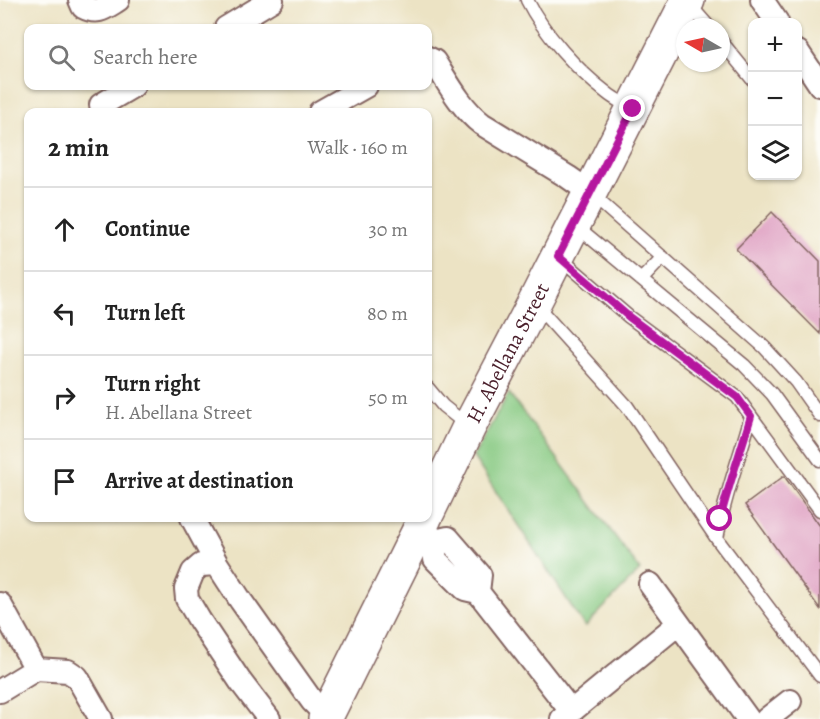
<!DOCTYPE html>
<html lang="en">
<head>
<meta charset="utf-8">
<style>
	body { margin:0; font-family:Alegreya,serif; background:#f2f2f2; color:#222 }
	.controls { position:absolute; right:18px; top:18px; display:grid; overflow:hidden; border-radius:12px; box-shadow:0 2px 4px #0004 }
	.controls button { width:54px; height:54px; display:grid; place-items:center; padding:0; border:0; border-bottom:2px solid #e0e0e0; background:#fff; color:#222; font:30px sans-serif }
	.compass { position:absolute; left:676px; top:18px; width:54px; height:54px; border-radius:50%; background:#fff; box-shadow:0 2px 4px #0004; rotate:279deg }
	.stop { position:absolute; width:18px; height:18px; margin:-14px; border:4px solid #b5179e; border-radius:50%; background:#fff }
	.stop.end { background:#b5179e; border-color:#fff; box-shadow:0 2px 6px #0008 }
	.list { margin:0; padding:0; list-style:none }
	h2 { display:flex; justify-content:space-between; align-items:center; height:78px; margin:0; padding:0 24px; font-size:26px }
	h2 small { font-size:20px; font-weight:400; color:#767676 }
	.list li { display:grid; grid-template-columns:39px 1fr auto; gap:18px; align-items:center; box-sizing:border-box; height:84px; padding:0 24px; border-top:2px solid #e0e0e0 }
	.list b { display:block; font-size:22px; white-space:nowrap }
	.list p { margin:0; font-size:20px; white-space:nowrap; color:#767676 }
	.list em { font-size:20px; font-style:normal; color:#767676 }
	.icon { flex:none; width:33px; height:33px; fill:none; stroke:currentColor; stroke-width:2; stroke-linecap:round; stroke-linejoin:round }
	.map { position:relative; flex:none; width:820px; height:719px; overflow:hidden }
	.search { position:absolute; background:#fff; box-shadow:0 2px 4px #0004; left:24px; top:24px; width:408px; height:66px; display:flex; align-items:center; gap:15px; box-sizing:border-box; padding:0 21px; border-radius:12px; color:#767676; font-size:22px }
	.panel { position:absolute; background:#fff; box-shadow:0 2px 4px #0004; left:24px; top:108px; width:408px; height:414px; border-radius:12px }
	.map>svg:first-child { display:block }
	.green { fill:#87c982; stroke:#687456; stroke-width:1.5 }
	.building { fill:#e0a3c4 }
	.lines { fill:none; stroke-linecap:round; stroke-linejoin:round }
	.lane-casing { stroke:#836461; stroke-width:15 }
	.street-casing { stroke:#836461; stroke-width:26 }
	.secondary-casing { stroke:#836461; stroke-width:36 }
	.lane { stroke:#fff; stroke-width:12 }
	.street { stroke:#fff; stroke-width:22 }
	.secondary { stroke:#fff; stroke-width:33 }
	.route { stroke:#b5179e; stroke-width:8 }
	.labels { text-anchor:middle; stroke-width:6; stroke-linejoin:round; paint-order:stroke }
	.street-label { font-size:21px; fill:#4a1f2b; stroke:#fdfcf7 }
</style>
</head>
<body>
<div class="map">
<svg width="820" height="719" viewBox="0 0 820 719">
	<rect width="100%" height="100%" fill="#fdfcf7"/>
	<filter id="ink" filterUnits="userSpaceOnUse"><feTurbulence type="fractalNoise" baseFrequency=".0167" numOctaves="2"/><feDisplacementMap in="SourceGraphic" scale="12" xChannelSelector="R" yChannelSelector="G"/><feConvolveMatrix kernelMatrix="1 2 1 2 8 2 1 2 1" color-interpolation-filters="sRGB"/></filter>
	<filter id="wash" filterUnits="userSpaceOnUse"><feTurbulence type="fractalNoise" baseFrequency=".008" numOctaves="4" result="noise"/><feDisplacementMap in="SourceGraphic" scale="24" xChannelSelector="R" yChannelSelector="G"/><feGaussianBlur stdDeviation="1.35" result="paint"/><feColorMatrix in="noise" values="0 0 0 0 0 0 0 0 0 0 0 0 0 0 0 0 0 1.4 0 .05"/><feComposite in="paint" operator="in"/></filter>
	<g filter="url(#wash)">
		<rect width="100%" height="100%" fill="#ece3c4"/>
		<path class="green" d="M509,393L640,570L585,627L473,457Z"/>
		<g id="blocks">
			<path class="building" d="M772,212L820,261V334L736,249Z
				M784,476L820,526V609L745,505Z"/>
		</g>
	</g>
	<g filter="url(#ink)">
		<use href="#blocks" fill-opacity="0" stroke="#836461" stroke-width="1.5"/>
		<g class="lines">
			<g class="lane-casing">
				<path id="lane" d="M527,0C544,34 577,70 607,93C614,99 623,103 631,108
					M688,3L709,27
					M721,41L752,79
					M591,194L764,347L796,382L820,416
					M575,225L744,365L772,394L820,460
					M559,257L629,317L737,397L820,510
					M642,279L663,257
					M535,304L627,406L717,539L820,676
					M428,388L443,406L468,426
					M717,539C724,496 740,457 751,416"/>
			</g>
			<g class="street-casing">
				<path id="street" d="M80,0L83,7C98,15 105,8 118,0
					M762,0L777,22
					M226,28L272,0
					M798,52L820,85
					M428,58L434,61C448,83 461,108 482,124L568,177L591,193
					M101,105L133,86
					M320,112L366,86
					M192,518L217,564L241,601L312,701L327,716
					M421,525L435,541V559L465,589L478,592L571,711
					M435,541L448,538L480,575L478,592
					M217,564L201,565L193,572L186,589L187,599L200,621L240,681L269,719
					M650,584L748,719
					M0,604L36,669
					M0,691L36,669L68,671L77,677L101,719
					M562,719L678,624
					M767,719L790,701"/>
			</g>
			<g class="secondary-casing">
				<g id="secondary">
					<path id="s1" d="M428,512L469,427L534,303L688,0"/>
					<path d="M325,719L425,518"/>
				</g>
			</g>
			<use href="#lane" class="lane"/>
			<use href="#street" class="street"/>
			<use href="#secondary" class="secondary"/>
		</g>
	</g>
	<g class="lines" filter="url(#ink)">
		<path class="route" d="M633,109L558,256L629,317L737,397L751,416C741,450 729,484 720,519"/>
	</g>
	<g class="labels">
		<g class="street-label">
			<text dy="7" stroke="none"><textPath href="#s1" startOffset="178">H. Abellana Street</textPath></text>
		</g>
	</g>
</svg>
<div class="controls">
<button>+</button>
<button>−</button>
<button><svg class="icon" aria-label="layers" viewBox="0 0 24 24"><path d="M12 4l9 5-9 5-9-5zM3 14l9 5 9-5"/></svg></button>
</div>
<svg class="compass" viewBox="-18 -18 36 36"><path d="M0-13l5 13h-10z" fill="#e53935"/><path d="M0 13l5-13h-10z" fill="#767676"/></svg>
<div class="stop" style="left:720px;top:519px"></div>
<div class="stop end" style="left:633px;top:109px"></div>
<div class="search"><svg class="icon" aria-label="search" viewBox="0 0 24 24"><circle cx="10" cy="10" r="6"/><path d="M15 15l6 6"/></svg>Search here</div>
<section class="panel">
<h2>2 min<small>Walk · 160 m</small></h2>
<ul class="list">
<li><svg class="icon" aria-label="ahead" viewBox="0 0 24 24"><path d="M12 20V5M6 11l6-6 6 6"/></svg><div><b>Continue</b></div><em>30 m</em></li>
<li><svg class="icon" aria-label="left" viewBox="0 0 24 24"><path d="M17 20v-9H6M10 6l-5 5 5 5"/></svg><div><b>Turn left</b></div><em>80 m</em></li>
<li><svg class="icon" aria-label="right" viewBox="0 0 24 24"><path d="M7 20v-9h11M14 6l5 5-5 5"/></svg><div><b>Turn right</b><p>H. Abellana Street</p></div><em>50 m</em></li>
<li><svg class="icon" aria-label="arrive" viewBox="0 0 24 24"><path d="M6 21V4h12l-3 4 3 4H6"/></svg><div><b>Arrive at destination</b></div></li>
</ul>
</section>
</div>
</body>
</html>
